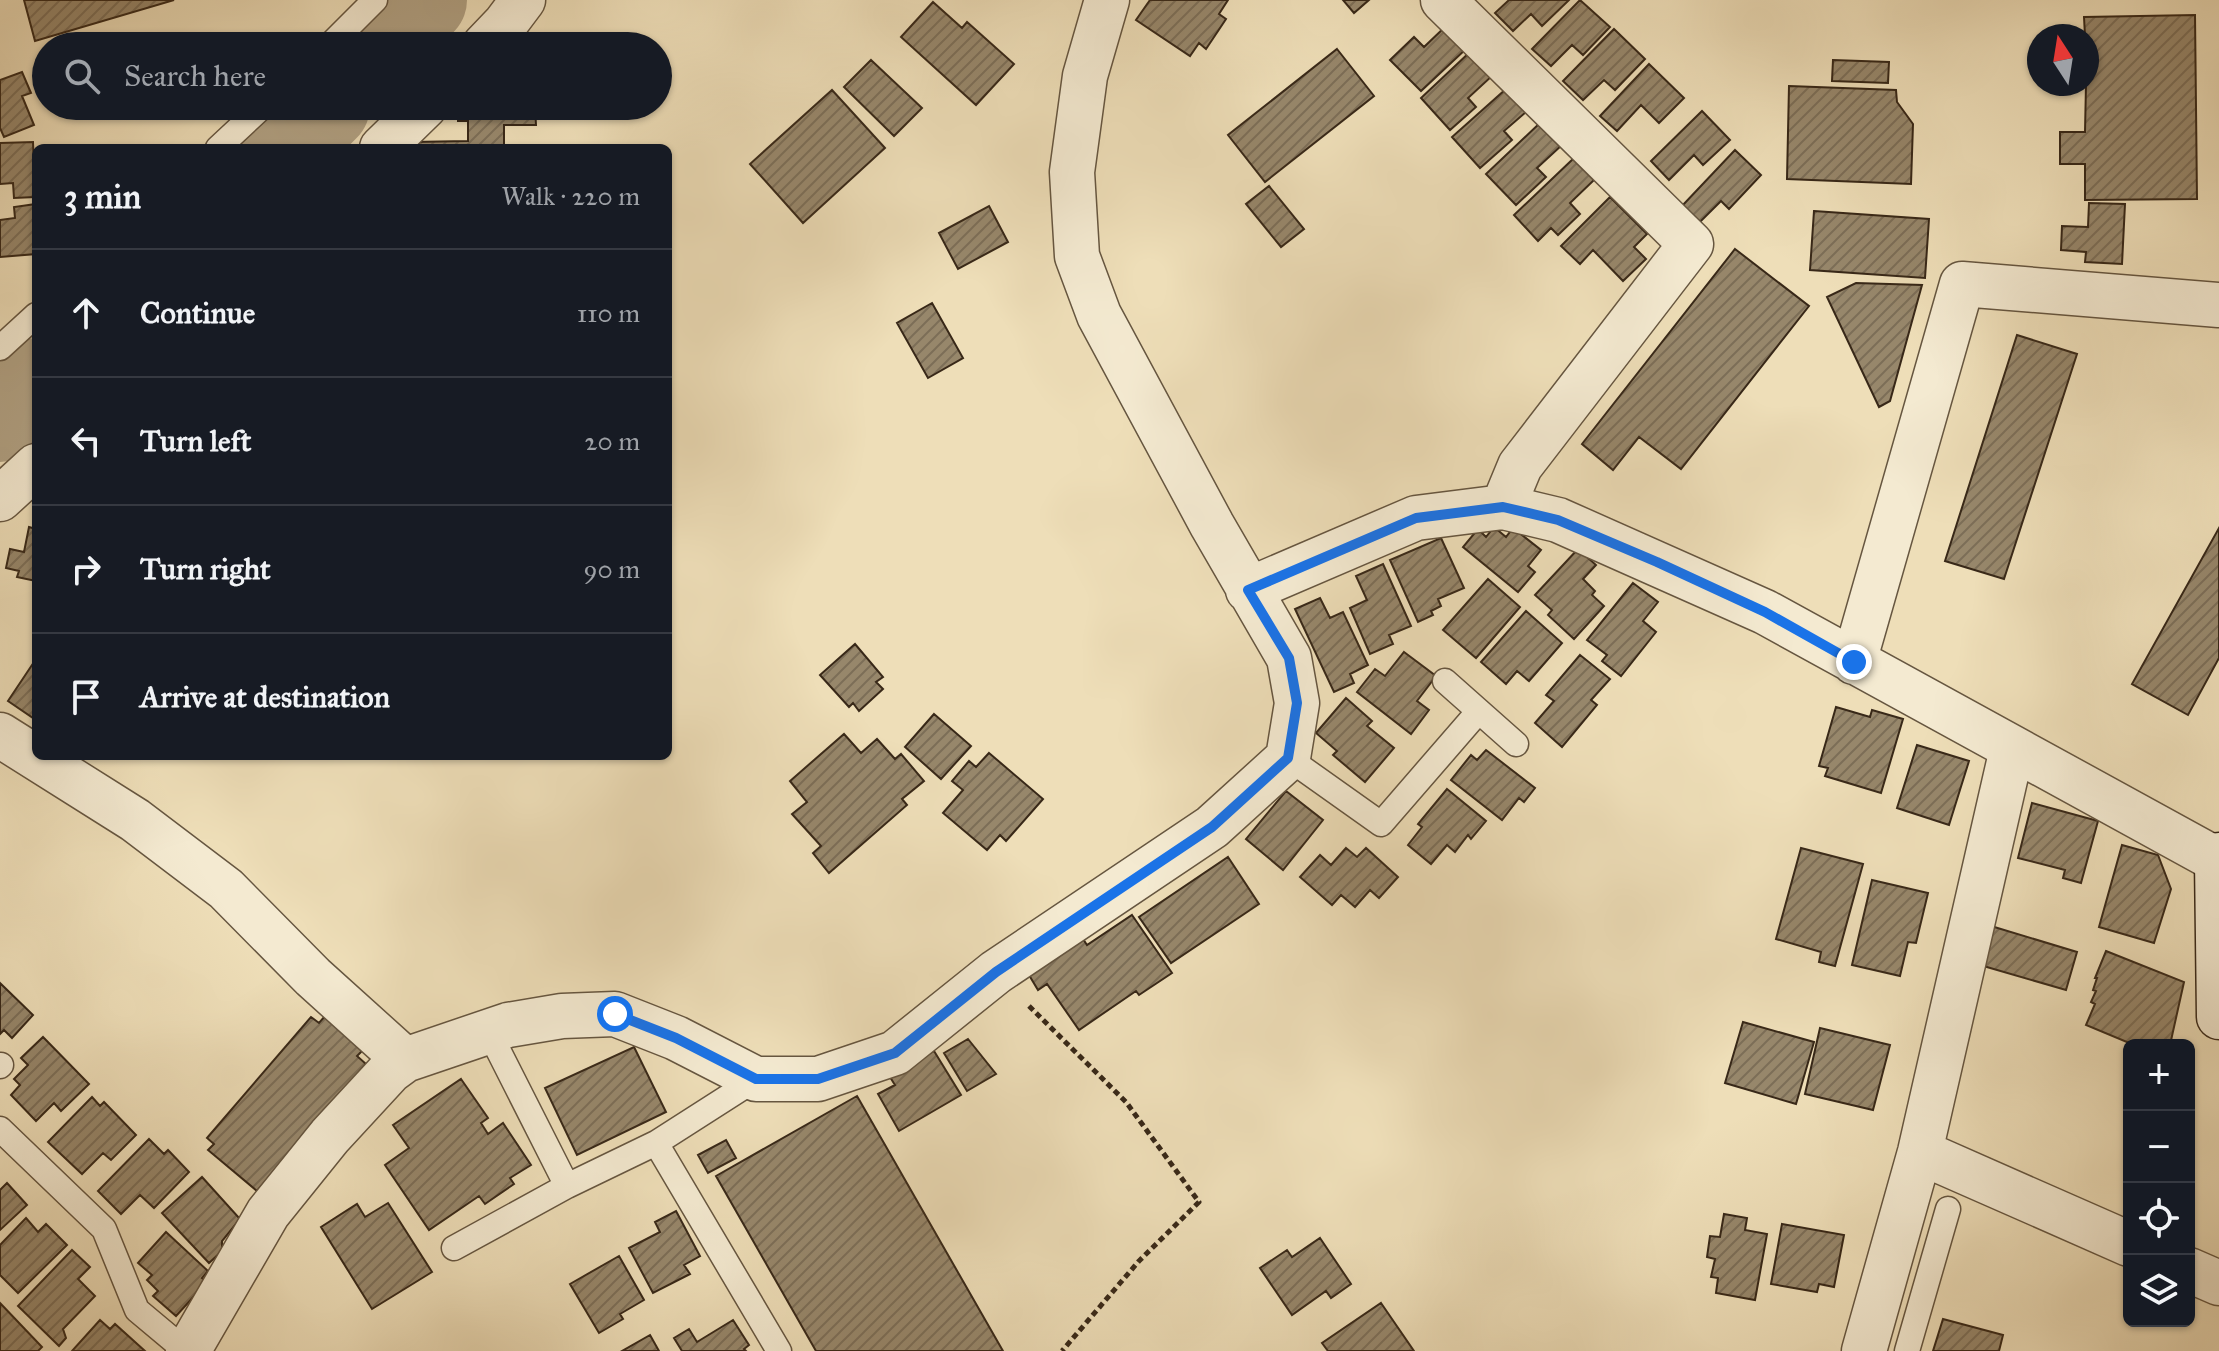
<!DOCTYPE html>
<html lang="en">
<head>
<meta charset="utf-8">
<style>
	body { margin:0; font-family:"IM FELL Great Primer",serif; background:#20242c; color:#f1f3f6 }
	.controls { position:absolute; right:24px; bottom:24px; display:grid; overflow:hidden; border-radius:12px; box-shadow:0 2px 6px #0004 }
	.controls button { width:72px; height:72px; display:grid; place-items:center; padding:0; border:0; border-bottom:2px solid #363941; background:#171b24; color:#f1f3f6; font:40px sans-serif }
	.compass { position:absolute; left:2027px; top:24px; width:72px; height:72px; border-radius:50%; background:#171b24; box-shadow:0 2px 6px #0004; rotate:348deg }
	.stop { position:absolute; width:24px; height:24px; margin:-18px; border:6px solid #1a73e8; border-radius:50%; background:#fff }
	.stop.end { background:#1a73e8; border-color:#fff; box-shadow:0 2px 8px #0008 }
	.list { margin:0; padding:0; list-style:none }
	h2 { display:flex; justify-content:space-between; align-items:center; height:104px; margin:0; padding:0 32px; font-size:34px }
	h2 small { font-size:26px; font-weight:400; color:#9ea1a6 }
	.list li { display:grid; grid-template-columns:52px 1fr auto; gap:24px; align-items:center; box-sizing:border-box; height:128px; padding:0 32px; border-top:2px solid #363941 }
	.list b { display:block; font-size:30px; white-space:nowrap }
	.list em { font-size:26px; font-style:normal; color:#9ea1a6 }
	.icon { flex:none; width:44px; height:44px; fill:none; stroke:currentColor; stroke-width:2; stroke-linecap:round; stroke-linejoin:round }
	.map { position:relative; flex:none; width:2219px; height:1351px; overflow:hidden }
	.search { position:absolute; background:#171b24; box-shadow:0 2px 6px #0004; left:32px; top:32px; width:640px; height:88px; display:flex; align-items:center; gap:20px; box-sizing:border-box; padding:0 28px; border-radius:44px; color:#9ea1a6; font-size:30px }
	.panel { position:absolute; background:#171b24; box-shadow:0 2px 6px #0004; left:32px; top:144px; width:640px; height:616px; border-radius:12px }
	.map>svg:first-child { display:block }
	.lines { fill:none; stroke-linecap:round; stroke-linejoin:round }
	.river { stroke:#b0a082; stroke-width:90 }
	.building { fill:url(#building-hatch); stroke:#382818; stroke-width:2 }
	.lane-casing { stroke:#665640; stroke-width:27 }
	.street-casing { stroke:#665640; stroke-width:47 }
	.secondary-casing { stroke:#382818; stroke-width:47 }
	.path { stroke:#382818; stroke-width:5; stroke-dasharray:6 4; stroke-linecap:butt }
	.lane { stroke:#f4ead1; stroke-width:24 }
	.street { stroke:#f4ead1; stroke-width:44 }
	.secondary { stroke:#f4ead1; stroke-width:44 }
	.route { stroke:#1a73e8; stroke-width:10 }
</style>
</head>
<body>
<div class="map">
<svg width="2219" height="1351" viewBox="0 0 2219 1351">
	<defs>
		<pattern id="building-hatch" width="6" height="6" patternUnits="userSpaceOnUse" patternTransform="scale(2)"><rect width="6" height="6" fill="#97876b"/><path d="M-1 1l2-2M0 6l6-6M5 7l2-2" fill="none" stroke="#7c6e57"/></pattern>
	</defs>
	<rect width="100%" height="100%" fill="#eedeb8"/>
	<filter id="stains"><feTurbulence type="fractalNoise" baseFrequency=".0025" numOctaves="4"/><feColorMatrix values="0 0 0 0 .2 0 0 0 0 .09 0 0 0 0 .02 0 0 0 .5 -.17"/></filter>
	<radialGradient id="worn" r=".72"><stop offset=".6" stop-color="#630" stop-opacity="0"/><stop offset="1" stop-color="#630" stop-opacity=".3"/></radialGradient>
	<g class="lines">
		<path class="river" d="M380,46L422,0
			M283,148L325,106
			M0,417L36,383"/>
	</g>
	<path class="building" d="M24,0H174L35,41Z
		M1150,0H1228L1219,14L1226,19L1206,49L1199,43L1190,56L1136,20Z
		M1343,0H1369L1354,13Z
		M1509,0H1569L1542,26L1531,14L1513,31L1495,13Z
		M1580,0L1610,27L1583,55L1572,45L1551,66L1532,49Z
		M933,2L962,28L967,22L1014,64L976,105L901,37Z
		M2195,15L2197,199L2085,200V164H2060V132H2085L2087,36H2085L2084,17Z
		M1446,26L1467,48L1421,91L1390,60L1414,37L1424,47Z
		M1614,29L1645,59L1615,90L1604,80L1583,100L1563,81Z
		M1337,49L1374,96L1265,182L1228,135Z
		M1471,51L1493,75L1468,98L1476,107L1450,130L1421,98Z
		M871,60L922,108L894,136L844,87Z
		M1833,60L1889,62L1888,83L1832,81Z
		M1649,64L1684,98L1659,123L1641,105L1617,131L1600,116Z
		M22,72L31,93L22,96L34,125L4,137L0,128V80Z
		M1789,86L1896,90L1897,102L1913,124L1911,184L1787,179Z
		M1506,89L1526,112L1504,131L1512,140L1480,168L1452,137Z
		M832,90L885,148L803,223L750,164Z
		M458,106H535L536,125H504V148H413V142L468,141V121H458Z
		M1702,111L1730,140L1703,165L1694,155L1669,180L1651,161Z
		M1541,122L1562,145L1537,168L1546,177L1516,205L1486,174Z
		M33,142L35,197L14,198L13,183L0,184V143Z
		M1735,150L1761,175L1729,209L1721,201L1700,222L1682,206Z
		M1573,159L1594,180L1570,203L1580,214L1558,235L1551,228L1538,241L1514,215Z
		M1269,186L1304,229L1281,247L1246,204Z
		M1610,197L1647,234L1634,247L1646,259L1623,281L1593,250L1580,264L1561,246Z
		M2089,203L2125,204L2122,264L2085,262L2086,252L2061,250L2062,226L2088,227Z
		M36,204V254L0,257V220L15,218L14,207Z
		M989,206L1008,242L958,269L939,233Z
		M1814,211L1929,219L1925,278L1810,270Z
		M1735,249L1809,306L1681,469L1639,437L1613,470L1582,444Z
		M1856,283L1922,285L1890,401L1879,407L1827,297Z
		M932,303L963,358L928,378L897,323Z
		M2017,335L2077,354L2004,579L1945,561Z
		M29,527L36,529V581L17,577L19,571L6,568L10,549L24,552Z
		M1494,527L1506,537L1513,528L1541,550L1528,566L1535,572L1518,592L1463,547L1478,529L1486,537Z
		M2219,528V658L2188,715L2132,684Z
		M1441,538L1464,588L1438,599L1441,606L1431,611L1433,615L1418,622L1390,560Z
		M1578,549L1596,565L1583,579L1595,591L1592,595L1604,606L1574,639L1548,615L1552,610L1535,595Z
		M1383,564L1411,626L1389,635L1393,644L1370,654L1350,608L1367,600L1356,576Z
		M1488,579L1520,607L1476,658L1443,630Z
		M1633,583L1658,602L1643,621L1656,632L1621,676L1602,661L1607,655L1587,640Z
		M1320,598L1330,618L1343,612L1368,665L1350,674L1354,683L1334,692L1295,609Z
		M1526,611L1562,643L1529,681L1517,671L1506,684L1481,662Z
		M855,644L883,677L876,682L883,689L859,711L853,703L849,707L820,675Z
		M1404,652L1436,676L1417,701L1429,710L1411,734L1357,692L1375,669L1385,676Z
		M1580,655L1610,679L1591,700L1597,705L1562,747L1535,723L1554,701L1546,695Z
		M36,659V720L8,701Z
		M1346,698L1372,721L1367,726L1394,748L1365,782L1333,755L1337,751L1316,733Z
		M1836,707L1870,717L1872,710L1903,719L1881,793L1825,776L1828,768L1819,766Z
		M934,714L971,746L941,779L905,747Z
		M844,734L861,753L877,739L895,759L901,754L924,781L902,799L907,805L829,873L813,853L821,846L792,814L807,802L790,781Z
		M1917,745L1969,761L1949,825L1897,808Z
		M1486,750L1535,788L1524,802L1519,798L1502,820L1451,780L1471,755L1477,760Z
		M989,753L1043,799L1006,841L1000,835L987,850L943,813L963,790L952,781L969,761L976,767Z
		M1447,789L1486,821L1471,839L1468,835L1455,852L1447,845L1431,864L1408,845L1422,827L1418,824Z
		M1286,791L1323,820L1283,870L1246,839Z
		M2032,803L2098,821L2081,883L2063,878L2065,870L2018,858Z
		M2122,845L2158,855L2171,889L2154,943L2099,927Z
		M1346,848L1357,857L1366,848L1398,877L1379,898L1370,890L1355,907L1341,895L1332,905L1300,877L1320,855L1331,865Z
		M1801,848L1863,864L1835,966L1819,962L1821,952L1776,939Z
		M1228,857L1259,904L1171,963L1139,917Z
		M1872,880L1928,893L1916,943L1908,942L1900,976L1852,965Z
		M1132,915L1172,973L1139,995L1136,991L1079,1030L1047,984L1038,990L1029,975L1083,939L1087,945Z
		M1991,926L2077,952L2066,990L1980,965Z
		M2106,951L2184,982L2170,1045H2134L2086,1025L2095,1004L2091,1002L2096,991L2093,990L2097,978H2095Z
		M0,983L33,1015L12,1038L4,1030L0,1034Z
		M325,1016L364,1049L357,1056L366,1064L257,1191L208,1150L214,1144L207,1138L311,1017L319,1023Z
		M1743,1022L1814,1042L1796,1104L1725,1083Z
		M1820,1028L1890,1045L1873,1110L1805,1094Z
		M43,1037L89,1084L61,1111L54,1103L36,1121L11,1095L20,1085L14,1079L28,1065L21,1058Z
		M968,1039L996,1074L967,1091L944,1053Z
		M634,1047L666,1112L577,1155L545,1088Z
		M934,1051L961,1095L899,1131L878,1094L895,1085L890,1077Z
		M461,1079L488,1118L481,1123L488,1134L503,1123L531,1165L510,1178L514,1184L485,1204L479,1196L429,1230L385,1165L409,1148L393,1125Z
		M857,1096L1003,1351H816L716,1176Z
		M92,1097L100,1106L104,1102L136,1135L111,1160L103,1153L82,1174L48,1142Z
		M149,1139L164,1154L168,1150L189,1172L154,1208L140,1195L121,1214L98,1191Z
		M726,1140L736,1158L708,1173L698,1155Z
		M202,1177L240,1219L222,1241V1251L209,1263L162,1213Z
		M7,1183L27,1205L0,1230V1190Z
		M388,1203L432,1272L372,1309L321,1227L357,1204L365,1217Z
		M676,1211L700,1256L684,1265L690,1274L653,1293L629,1248L660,1232L655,1222Z
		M1724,1214L1747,1218L1745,1230L1767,1234L1755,1300L1716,1293L1718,1278L1711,1277L1715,1259L1707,1257L1710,1236L1720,1237Z
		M26,1218L38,1232L46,1224L67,1245L18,1293L0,1275V1245Z
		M1782,1224L1844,1235L1834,1287L1819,1284L1817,1292L1771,1284Z
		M166,1232L208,1271L202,1278L207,1282L176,1316L153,1296L158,1291L147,1280L152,1275L138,1263Z
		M1320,1238L1351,1284L1331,1298L1326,1291L1292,1315L1260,1268L1287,1250L1292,1257Z
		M72,1250L90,1267L78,1279L95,1296L63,1329L66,1338L59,1346L18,1306Z
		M619,1256L644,1300L620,1314L623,1319L599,1333L570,1284Z
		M0,1303L42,1347L38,1351H0Z
		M1381,1303L1414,1351H1328L1322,1343Z
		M1943,1319L2003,1335L1999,1351H1933Z
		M100,1320L110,1329L115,1324L145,1351H72Z
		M733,1320L749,1345L744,1349L746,1351H682L674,1338L689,1329L697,1342Z
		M650,1335L659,1351H622Z"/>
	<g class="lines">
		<g class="lane-casing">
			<path id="lane" d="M329,46L375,0
				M218,148L263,106
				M0,348L36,315
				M1445,681L1516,744
				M1288,758L1381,824L1478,712
				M489,1032L567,1186
				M0,1066L1,1065
				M0,1129L104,1229L137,1310L186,1351
				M656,1143L779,1351
				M454,1248L567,1186L656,1143L756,1079
				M1907,1351L1948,1209"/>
		</g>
		<g class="street-casing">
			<path id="street" d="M1443,0L1691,244L1520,466L1503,507
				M484,46L505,24L523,0
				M382,148L425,106
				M0,499L36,466
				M1248,590L1416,518L1503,507L1558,520L1765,612L2217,860
				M1854,662L1962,284L2219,305
				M0,735L135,820L226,889L313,977L405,1060
				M1920,1152L2129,1244
				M2189,1270L2219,1283
				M188,1351L268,1213L330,1136L390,1071L405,1060L508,1025L562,1016L615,1014L676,1038L756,1079H818L895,1053L996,972L1212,827L1288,758L1297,703L1289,658L1212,525L1099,315L1077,256L1072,172L1085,76L1107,0
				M1864,1351L1920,1152L2012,749"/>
		</g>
		<g class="secondary-casing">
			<path id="secondary" d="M2219,855L2217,860L2219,1017"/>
		</g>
		<path class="path" d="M1029,1006L1126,1102L1199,1202L1139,1261L1062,1351"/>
		<use href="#lane" class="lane"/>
		<use href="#street" class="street"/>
		<use href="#secondary" class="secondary"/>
	</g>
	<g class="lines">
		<path class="route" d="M615,1014L676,1038L756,1079H818L895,1053L996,972L1212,827L1288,758L1297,703L1289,658L1248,590L1416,518L1503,507L1558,520L1657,562L1765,612L1854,662"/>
	</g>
	<rect width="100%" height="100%" filter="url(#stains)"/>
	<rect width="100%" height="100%" fill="url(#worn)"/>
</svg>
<div class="controls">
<button>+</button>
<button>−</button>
<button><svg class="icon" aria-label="locate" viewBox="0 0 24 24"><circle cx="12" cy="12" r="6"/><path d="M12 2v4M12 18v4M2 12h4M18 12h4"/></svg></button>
<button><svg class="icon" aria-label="layers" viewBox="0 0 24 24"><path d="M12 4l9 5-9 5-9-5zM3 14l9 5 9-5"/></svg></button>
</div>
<svg class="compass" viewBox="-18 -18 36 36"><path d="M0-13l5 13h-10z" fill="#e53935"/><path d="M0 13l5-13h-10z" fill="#9ea1a6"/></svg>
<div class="stop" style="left:615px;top:1014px"></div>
<div class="stop end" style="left:1854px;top:662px"></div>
<div class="search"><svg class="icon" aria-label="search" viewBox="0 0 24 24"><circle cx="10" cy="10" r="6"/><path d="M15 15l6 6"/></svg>Search here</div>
<section class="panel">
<h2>3 min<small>Walk · 220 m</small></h2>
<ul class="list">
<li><svg class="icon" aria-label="ahead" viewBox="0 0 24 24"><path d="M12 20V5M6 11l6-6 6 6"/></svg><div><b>Continue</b></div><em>110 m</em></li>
<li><svg class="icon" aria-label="left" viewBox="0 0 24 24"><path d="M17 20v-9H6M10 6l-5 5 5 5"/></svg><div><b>Turn left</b></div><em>20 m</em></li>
<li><svg class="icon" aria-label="right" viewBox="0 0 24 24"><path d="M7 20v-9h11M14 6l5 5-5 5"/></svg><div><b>Turn right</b></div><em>90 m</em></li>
<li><svg class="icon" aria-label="arrive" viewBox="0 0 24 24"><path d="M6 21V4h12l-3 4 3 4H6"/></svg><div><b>Arrive at destination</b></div></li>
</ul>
</section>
</div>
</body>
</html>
